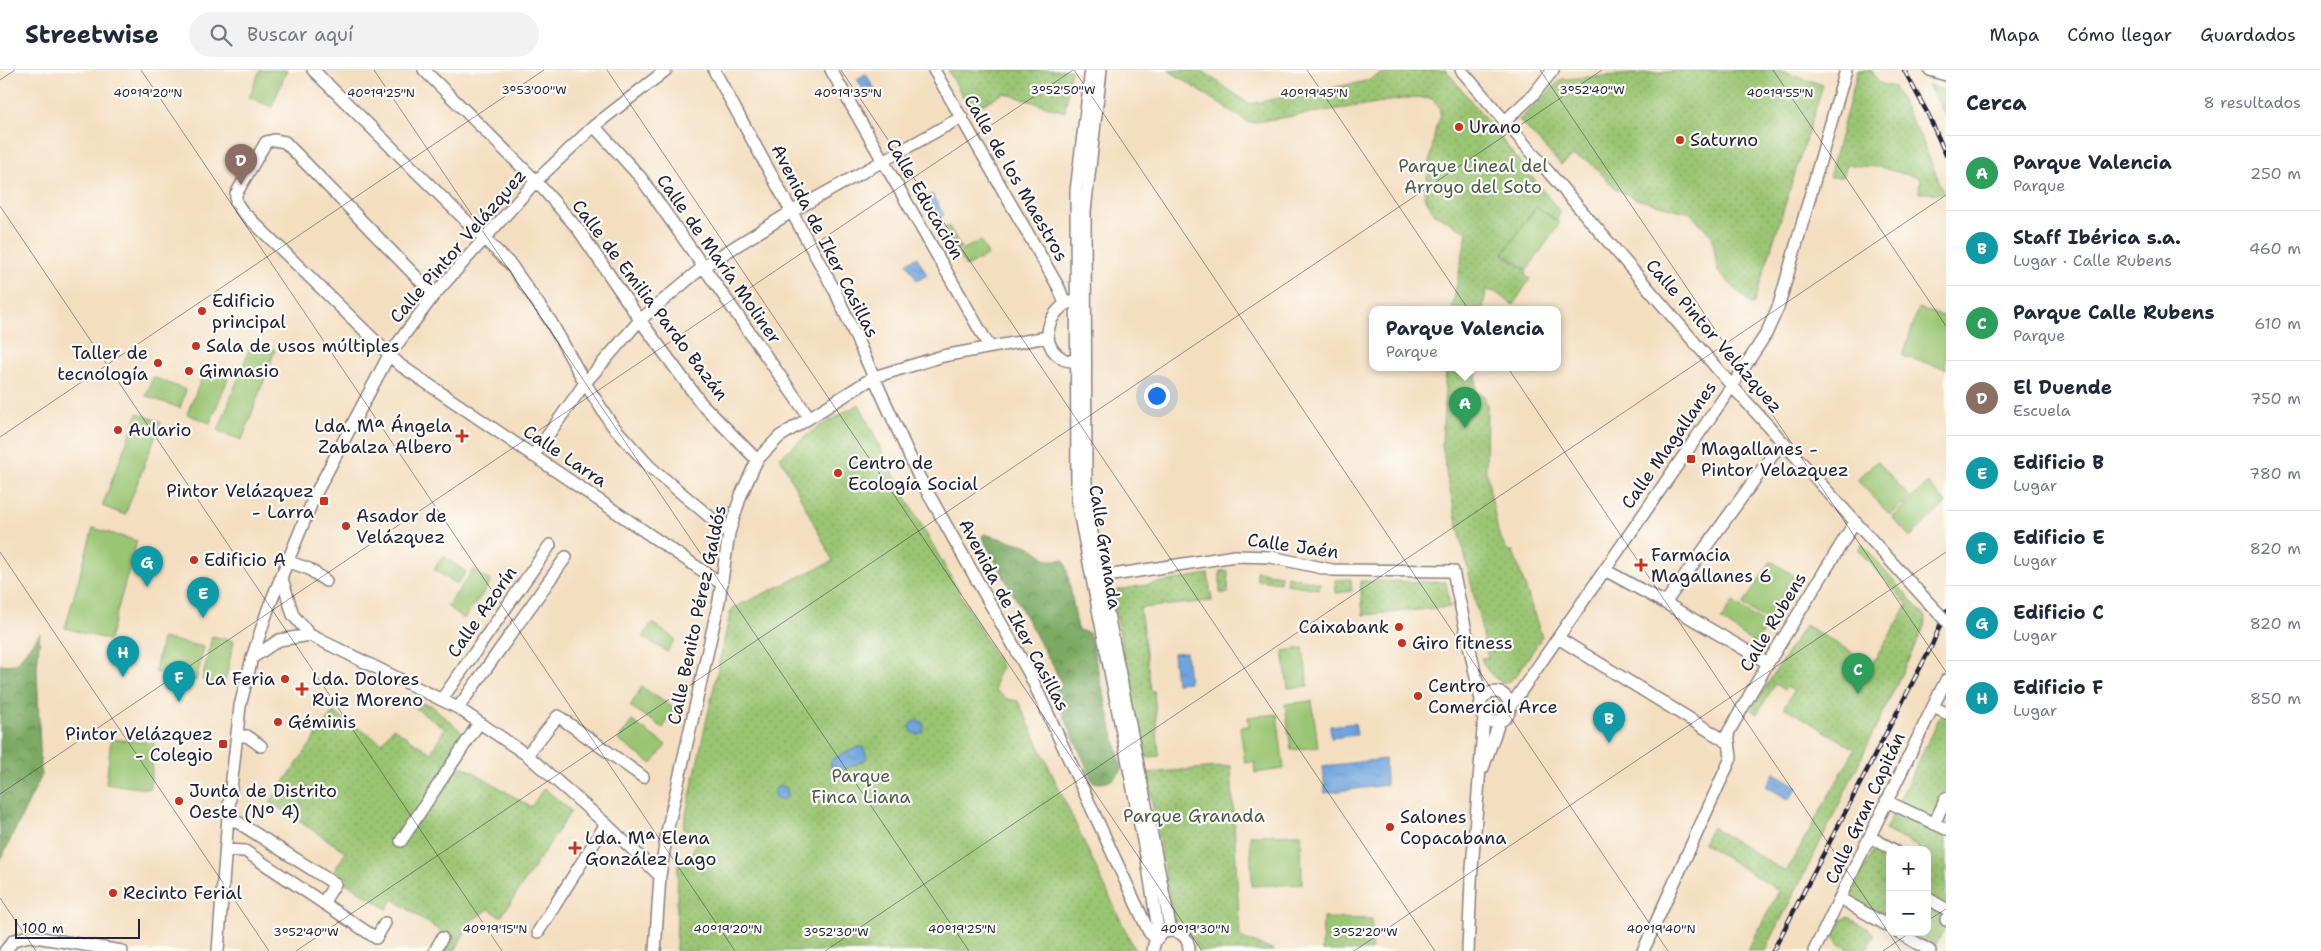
<!DOCTYPE html>
<html lang="es">
<head>
<meta charset="utf-8">
<style>
	body { margin:0; font-family:"Shantell Sans",sans-serif; background:#f2f2f3; color:#1f2937 }
	.controls { position:absolute; right:15px; bottom:15px; display:grid; overflow:hidden; border-radius:10px; box-shadow:0 5px 20px #0002 }
	.controls button { width:45px; height:45px; display:grid; place-items:center; padding:0; border:0; border-bottom:1px solid #e0e1e3; background:#fff; color:#1f2937; font:25px sans-serif }
	.scale { position:absolute; left:15px; bottom:12px; width:125px; box-sizing:border-box; padding-left:5px; border:2px solid #22223b; border-top:0; font-size:14px; line-height:18px; white-space:nowrap; color:#22223b; -webkit-text-stroke:4px #fdfcf7; paint-order:stroke }
	.you { position:absolute; left:1156px; top:325px; width:18px; height:18px; margin:-12px; border:4px solid #fff; border-radius:50%; background:#1a73e8; box-shadow:0 0 0 8px #1a73e833 }
	.badge { display:grid; place-items:center; width:32px; height:32px; border-radius:50%; background:#0b8043; color:#fff; font-size:16px; font-weight:700 }
	.pin { position:absolute; translate:-50% -41px; filter:drop-shadow(0 1px 2px #0008) }
	.pin::after { content:''; position:absolute; top:26px; width:18px; height:15px; background:inherit; clip-path:polygon(0 0,100% 0,50% 100%) }
	.popup { position:absolute; left:1369px; top:236px; width:192px; height:65px; box-sizing:border-box; display:grid; place-content:center; border-radius:10px; background:#fff; filter:drop-shadow(0 1px 4px #0005); font-size:16px; white-space:nowrap; color:#747a83 }
	.popup b { font-size:19px; color:#1f2937 }
	.popup::after { content:''; position:absolute; left:50%; top:100%; margin-left:-10px; border:10px solid transparent; border-top-color:#fff }
	.list { margin:0; padding:0; list-style:none }
	h2 { display:flex; justify-content:space-between; align-items:center; height:65px; margin:0; padding:0 20px; font-size:21px }
	h2 small { font-size:16px; font-weight:400; color:#747a83 }
	.list li { display:grid; grid-template-columns:32px 1fr auto; gap:15px; align-items:center; box-sizing:border-box; height:75px; padding:0 20px; border-top:1px solid #e0e1e3 }
	.list b { display:block; font-size:19px; white-space:nowrap }
	.list p { margin:0; font-size:16px; white-space:nowrap; color:#747a83 }
	.list em { font-size:16px; font-style:normal; color:#747a83 }
	.icon { flex:none; width:28px; height:28px; fill:none; stroke:currentColor; stroke-width:2; stroke-linecap:round; stroke-linejoin:round }
	.map { position:relative; flex:none; width:1946px; height:881px; overflow:hidden }
	header { display:flex; align-items:center; gap:30px; box-sizing:border-box; height:70px; padding:0 25px; background:#fff; border-bottom:1px solid #e0e1e3 }
	header strong { font-size:24px }
	nav { display:flex; gap:28px; margin-inline-start:auto; font-size:18px }
	.search { width:350px; height:45px; background:#f2f2f3; display:flex; align-items:center; gap:12px; box-sizing:border-box; padding:0 18px; border-radius:28px; color:#747a83; font-size:19px }
	main { display:flex }
	aside { flex:1; background:#fff }
	.map>svg:first-child { display:block }
	.grass { fill:url(#grass-tufts); stroke:#5e7456 }
	.forest { fill:url(#forest-crowns); stroke:#4e6650 }
	.park { fill:url(#park-dots); stroke:#5e7456 }
	.pitch { fill:#9ac572; stroke:#5e7456 }
	.water { fill:url(#water-ripples); stroke:#49648c }
	.lines { fill:none; stroke-linecap:round; stroke-linejoin:round }
	.minor-casing { stroke:#8b807e; stroke-width:14 }
	.minor { stroke:#fff; stroke-width:11 }
	.rail-casing { stroke:#22223b; stroke-width:4.5 }
	.rail { stroke:#fdfcf7; stroke-width:2.5; stroke-dasharray:8; stroke-linecap:butt }
	.minor-bridge-casing { stroke:#8b807e; stroke-width:14; stroke-linecap:butt }
	.minor-bridge { stroke:#fff; stroke-width:11 }
	.ticks { fill:none; stroke:#22223b; stroke-width:1; stroke-opacity:0.45 }
	.poi-dot { fill:#c8321e; stroke:#fdfcf7; stroke-width:2 }
	.labels { text-anchor:middle; stroke-width:4.5; stroke-linejoin:round; paint-order:stroke }
	.poi-label { font-size:18px; fill:#22223b; stroke:#fdfcf7; text-anchor:start }
	.park-label { font-size:18px; fill:#4c5b4e; stroke:#fdfcf7 }
	.street-label { font-size:18px; fill:#22223b; stroke:#fdfcf7 }
	.ticks-label { font-size:12px; text-anchor:middle; fill:#22223b; stroke:#fdfcf7; stroke-width:4.5; stroke-linejoin:round; paint-order:stroke }
</style>
</head>
<body>
<header>
<strong>Streetwise</strong>
<div class="search"><svg class="icon" aria-label="search" viewBox="0 0 24 24"><circle cx="10" cy="10" r="6"/><path d="M15 15l6 6"/></svg>Buscar aquí</div>
<nav><a>Mapa</a><a>Cómo llegar</a><a>Guardados</a></nav>
</header>
<main>
<div class="map">
<svg width="1946" height="881" viewBox="0 0 1946 881">
	<defs>
		<pattern id="grass-tufts" width="24" height="20" patternUnits="userSpaceOnUse" patternTransform="scale(1.25)"><rect width="24" height="20" fill="#9ac572"/><path d="M3 7l-1-3M5 7V3M7 7l1-3M15 17l-1-3M17 17v-4M19 17l1-3" fill="none" stroke="#84a964"/></pattern>
		<pattern id="forest-crowns" width="20" height="18" patternUnits="userSpaceOnUse" patternTransform="scale(1.25)"><rect width="20" height="18" fill="#7baa64"/><path d="M2 6a3 3 0 1 1 6 0M12 15a3 3 0 1 1 6 0" fill="none" stroke="#648a54"/></pattern>
		<pattern id="park-dots" width="8" height="8" patternUnits="userSpaceOnUse" patternTransform="scale(1.25)"><rect width="8" height="8" fill="#9ac572"/><path d="M2 2h.1M6 6h.1" fill="none" stroke="#84a964" stroke-width="1.8" stroke-linecap="round"/></pattern>
		<pattern id="water-ripples" width="26" height="14" patternUnits="userSpaceOnUse" patternTransform="scale(1.25)"><rect width="26" height="14" fill="#70a5dd"/><path d="M2 4q2-2 4 0t4 0M15 11q2-2 4 0t4 0" fill="none" stroke="#5c86b4"/></pattern>
	</defs>
	<rect width="100%" height="100%" fill="#fdfcf7"/>
	<filter id="ink" filterUnits="userSpaceOnUse"><feTurbulence type="fractalNoise" baseFrequency=".02" numOctaves="2"/><feDisplacementMap in="SourceGraphic" scale="10" xChannelSelector="R" yChannelSelector="G"/><feConvolveMatrix kernelMatrix="1 2 1 2 8 2 1 2 1" color-interpolation-filters="sRGB"/></filter>
	<filter id="wash" filterUnits="userSpaceOnUse"><feTurbulence type="fractalNoise" baseFrequency=".0096" numOctaves="4" result="noise"/><feDisplacementMap in="SourceGraphic" scale="20" xChannelSelector="R" yChannelSelector="G"/><feGaussianBlur stdDeviation="1.12" result="paint"/><feColorMatrix in="noise" values="0 0 0 0 0 0 0 0 0 0 0 0 0 0 0 0 0 1.4 0 .05"/><feComposite in="paint" operator="in"/></filter>
	<g filter="url(#wash)">
		<rect width="100%" height="100%" fill="#f4dec0"/>
		<path class="grass" d="M1256,501L1281,505L1280,513L1257,510Z
			M1287,506L1320,513L1319,519L1286,514Z"/>
		<path class="forest" d="M984,464L1029,476L1048,490H1063L1066,495L1078,560L1089,563L1122,700C1113,710 1107,715 1093,712L1056,627L1055,620L1061,615V611L982,467Z
			M40,563L37,597L41,707L0,791V595L16,594Z"/>
		<path class="park" d="M948,0H1071L1065,42L1004,23L971,41Z
			M1168,0H1201L1249,34L1362,12L1391,0H1446L1560,142L1557,150L1536,137L1503,184L1527,201L1525,205L1530,209L1513,235L1495,222L1486,220L1483,239H1452L1467,162L1435,144L1424,126L1436,56C1443,45 1441,40 1433,29L1415,27L1249,53Z
			M1691,0H1778L1823,15L1753,236L1718,202L1712,166L1690,143L1636,129L1616,119L1588,91L1573,86L1561,95L1519,50L1562,9Z
			M1858,0H1871L1879,13L1894,17L1919,64L1944,123H1919L1920,108L1879,97L1847,95L1843,107H1829Z
			M1928,15L1946,21V46Z
			M1446,297H1477L1475,324L1484,325L1487,334L1486,400L1498,462L1507,481H1513L1542,567L1516,606L1506,613C1493,610 1486,600 1481,588L1488,587L1447,408L1442,374Z
			M859,334L899,415L1002,598L997,604L995,620L1007,629L1018,631L1135,881H676L678,788H687C699,776 696,766 683,758L731,539L833,491L780,387L815,359Z
			M1862,474L1925,546V555L1831,751L1765,881H1747L1779,821L1703,773L1712,757L1786,802L1855,679L1784,637L1794,621L1787,617L1784,620L1775,614L1757,644L1751,640L1805,555L1872,594L1908,535L1858,480Z
			M1220,501H1228V523H1220Z
			M1208,504L1212,531L1140,538L1151,620L1154,621L1159,686L1142,688L1112,521Z
			M1351,509L1352,521L1336,523L1335,510Z
			M1360,511L1446,512L1450,537L1363,545Z
			M405,631L431,635L463,663L446,689L472,701L531,737L544,718L571,741L501,847L489,839L471,851L455,881H443L450,868L393,829L387,839L332,804L346,782L270,732L333,642L382,673L393,658L431,683L445,658Z
			M1946,634V857L1934,878L1907,862H1927V780H1918V777L1885,760Z
			M1231,696L1240,867L1275,881H1199C1193,868 1188,857 1174,854L1147,703Z
			M1873,781L1890,788V852C1877,844 1853,837 1853,819Z
			M1849,847L1875,864L1865,881C1853,881 1837,878 1833,865L1841,850Z"/>
		<path class="pitch" d="M260,0H287L272,37L249,27Z
			M1536,137L1560,153L1527,200L1504,183Z
			M949,156L961,178L951,184L938,162Z
			M980,170L988,185L966,197L958,183Z
			M1918,238L1946,247V299L1903,286Z
			M252,272L275,280L242,370L218,361Z
			M205,300L228,309L210,353L187,344Z
			M153,307L186,320L180,338L146,326Z
			M138,343L161,352L125,445L102,436Z
			M1877,391L1910,427L1890,445L1857,410Z
			M1928,413L1946,433L1910,467L1892,447Z
			M93,458L137,471L109,570L65,558Z
			M443,486L466,502L457,515L434,499Z
			M1771,491L1795,506L1767,551L1743,535Z
			M474,499L491,512L464,549L447,536Z
			M1733,532L1767,556L1755,574L1721,550Z
			M652,553L675,569L667,582L643,567Z
			M212,566L234,571L224,615L202,610Z
			M162,568L204,577L196,611L155,602Z
			M1303,578L1308,616L1288,618L1283,581Z
			M642,617L675,639L663,658L630,636Z
			M1312,631L1318,677L1291,680L1285,634Z
			M1277,644L1284,699L1255,703L1254,692L1245,693L1240,657L1249,656L1248,647Z
			M632,651L666,675L652,694L618,670Z
			M111,669L155,673L150,719L106,714Z
			M1301,764L1302,814L1252,816L1250,765Z
			M1323,848L1372,849L1371,881H1322Z"/>
		<path class="water" d="M866,4L876,21L867,26L857,9Z
			M932,124L944,145L933,151L921,130Z
			M917,187L927,205L917,211L907,193Z
			M1186,582L1189,612L1176,613L1173,583Z
			M910 657a7 7 0 1 1 14 0a7 7 0 1 1-14 0Z
			M1355,653L1357,665L1331,668L1330,656Z
			M858,677H863L867,687L865,690L837,703L832,701L830,694L832,689Z
			M1385,689L1386,715L1325,723L1323,696Z
			M1774,703L1798,717L1789,730L1766,716Z
			M774 723a7 7 0 1 1 14 0a7 7 0 1 1-14 0Z"/>
	</g>
	<g filter="url(#ink)">
		<g class="lines">
			<g class="minor-casing">
				<path id="minor" d="M313,0L511,195L551,252L585,313L612,355L649,396L729,463
					M424,0L536,111L578,159L640,250L701,333L757,390
					M714,0L836,223L919,407L1029,603L1149,862L1156,869
					M831,0L989,276
					M934,0L1059,218L1065,234
					M1091,0L1076,121L1077,431L1147,791L1159,865
					M1101,0L1085,141L1086,433L1171,861
					M1461,0L1732,316L1927,531
					M1930,0L1946,5
					M1504,52L1533,25L1553,0
					M594,56L641,108L809,347
					M434,225L285,72L274,70L266,72L236,124V132L242,141L400,295L722,514
					M1072,231C1048,240 1037,274 1063,289C1068,292 1076,291 1082,291
					M533,386L585,313L640,250L704,196L791,142L962,47
					M287,491L309,499L326,511
					M1605,500L1665,533
					M281,505L293,545L310,565L458,638L527,685L606,754L660,806
					M1100,507L1235,486L1271,487L1332,500L1453,501L1481,630
					M1558,568L1729,673
					M252,588L279,570L310,565
					M1768,593L1665,533L1782,372
					M1480 637a15 15 0 1 1 30 0a15 15 0 1 1-30 0Z
					M442,629L550,475
					M1510,637L1732,316L1766,264L1779,235L1846,0
					M1933,637L1946,643
					M458,638L566,487
					M237,665L247,666L261,676
					M527,685L558,646L643,707
					M1483,698L1500,650
					M1886,731L1946,759
					M228,746L335,814L323,833
					M1934,754L1946,728
					M1870,767L1894,780
					M401,771L479,653
					M226,780L245,781L376,868L385,853
					M1927,828L1946,839
					M1841,829L1890,857
					M1946,850V849
					M538,862L606,754
					M1898,862L1930,881
					M5,881L14,870L29,866L122,881
					M218,881L228,746L240,636L252,588L268,539L315,425L389,285L434,225L536,111L594,56L666,0
					M435,881L442,868
					M655,881L660,806L667,762L719,531L729,463L741,425L757,390L779,367L874,307L943,286L1047,267
					M1153,881C1154,854 1190,855 1189,881
					M1468,881L1471,811L1484,647
					M1643,881L1731,688L1728,663L1768,593L1855,452
					M1814,881L1946,610"/>
			</g>
			<use href="#minor" class="minor"/>
			<g class="rail-casing">
				<path id="rail" d="M1904,0L1928,44L1946,85
					M1773,881L1932,575L1946,541"/>
			</g>
			<use href="#rail" class="rail"/>
			<g class="minor-bridge-casing">
				<path id="minor-bridge" d="M1927,531L1946,551"/>
			</g>
			<use href="#minor-bridge" class="minor-bridge"/>
		</g>
	</g>
	<path class="ticks" d="M141,0L735,881M374,0L969,881M607,0L1202,881M841,0L1435,881M1074,0L1668,881M1307,0L1901,881M1540,0L1946,602M1773,0L1946,256M0,10L15,0M0,136L502,881M0,367L544,0M0,482L269,881M0,724L1073,0M0,828L36,881M1927,851L1946,839M296,881L1602,0M825,881L1946,125M1354,881L1946,482M1883,881L1911,862"/>
	<g class="poi-dot">
		<circle cx="1459" cy="57" r="5"/>
		<circle cx="1680" cy="70" r="5"/>
		<circle cx="202" cy="241" r="5"/>
		<circle cx="196" cy="276" r="5"/>
		<circle cx="158" cy="293" r="5"/>
		<circle cx="189" cy="301" r="5"/>
		<circle cx="118" cy="360" r="5"/>
		<path d="M459.5 358.5h5v5h5v5h-5v5h-5v-5h-5v-5h5z"/>
		<rect x="1686" y="384" width="10" height="10" rx="2.5"/>
		<circle cx="838" cy="403" r="5"/>
		<rect x="319" y="426" width="10" height="10" rx="2.5"/>
		<circle cx="346" cy="456" r="5"/>
		<circle cx="194" cy="490" r="5"/>
		<path d="M1638.5 487.5h5v5h5v5h-5v5h-5v-5h-5v-5h5z"/>
		<circle cx="1399" cy="557" r="5"/>
		<circle cx="1402" cy="573" r="5"/>
		<circle cx="285" cy="609" r="5"/>
		<path d="M299.5 611.5h5v5h5v5h-5v5h-5v-5h-5v-5h5z"/>
		<circle cx="1418" cy="626" r="5"/>
		<circle cx="278" cy="652" r="5"/>
		<rect x="218" y="669" width="10" height="10" rx="2.5"/>
		<circle cx="179" cy="731" r="5"/>
		<circle cx="1390" cy="757" r="5"/>
		<path d="M572.5 770.5h5v5h5v5h-5v5h-5v-5h-5v-5h5z"/>
		<circle cx="113" cy="823" r="5"/>
	</g>
	<g class="labels">
		<g class="poi-label">
			<text x="1469" y="63">Urano</text>
			<text x="1690" y="76">Saturno</text>
			<text x="212" y="237">Edificio<tspan x="212" dy="21">principal</tspan></text>
			<text x="206" y="282">Sala de usos múltiples</text>
			<text x="148" y="289" text-anchor="end">Taller de<tspan x="148" dy="21">tecnología</tspan></text>
			<text x="199" y="307">Gimnasio</text>
			<text x="452" y="362" text-anchor="end">Lda. Mª Ángela<tspan x="452" dy="21">Zabalza Albero</tspan></text>
			<text x="128" y="366">Aulario</text>
			<text x="1701" y="385">Magallanes -<tspan x="1701" dy="21">Pintor Velazquez</tspan></text>
			<text x="848" y="399">Centro de<tspan x="848" dy="21">Ecología Social</tspan></text>
			<text x="314" y="427" text-anchor="end">Pintor Velázquez<tspan x="314" dy="21">- Larra</tspan></text>
			<text x="356" y="452">Asador de<tspan x="356" dy="21">Velázquez</tspan></text>
			<text x="1651" y="491">Farmacia<tspan x="1651" dy="21">Magallanes 6</tspan></text>
			<text x="204" y="496">Edificio A</text>
			<text x="1389" y="563" text-anchor="end">Caixabank</text>
			<text x="1412" y="579">Giro fitness</text>
			<text x="275" y="615" text-anchor="end">La Feria</text>
			<text x="312" y="615">Lda. Dolores<tspan x="312" dy="21">Ruiz Moreno</tspan></text>
			<text x="1428" y="622">Centro<tspan x="1428" dy="21">Comercial Arce</tspan></text>
			<text x="288" y="658">Géminis</text>
			<text x="213" y="670" text-anchor="end">Pintor Velázquez<tspan x="213" dy="21">- Colegio</tspan></text>
			<text x="189" y="727">Junta de Distrito<tspan x="189" dy="21">Oeste (Nº 4)</tspan></text>
			<text x="1400" y="753">Salones<tspan x="1400" dy="21">Copacabana</tspan></text>
			<text x="585" y="774">Lda. Mª Elena<tspan x="585" dy="21">González Lago</tspan></text>
			<text x="123" y="829">Recinto Ferial</text>
		</g>
		<g class="park-label">
			<text x="1473" y="102">Parque Lineal del<tspan x="1473" dy="21">Arroyo del Soto</tspan></text>
			<text x="861" y="712">Parque<tspan x="861" dy="21">Finca Liana</tspan></text>
			<text x="1194" y="752">Parque Granada</text>
		</g>
		<g class="street-label">
			<text transform="translate(1016 108) rotate(60)" y="6">Calle de los Maestros</text>
			<text transform="translate(925 129) rotate(60)" y="6">Calle Educación</text>
			<text transform="translate(825 171) rotate(63)" y="6">Avenida de Iker Casillas</text>
			<text transform="translate(458 176) rotate(-49)" y="6">Calle Pintor Velázquez</text>
			<text transform="translate(719 189) rotate(55)" y="6">Calle de María Moliner</text>
			<text transform="translate(650 230) rotate(53)" y="6">Calle de Emilia Pardo Bazán</text>
			<text transform="translate(1714 266) rotate(49)" y="6">Calle Pintor Velázquez</text>
			<text transform="translate(1669 375) rotate(-55)" y="6">Calle Magallanes</text>
			<text transform="translate(565 386) rotate(34)" y="6">Calle Larra</text>
			<text transform="translate(1293 476) rotate(8)" y="6">Calle Jaén</text>
			<text transform="translate(1105 477) rotate(81)" y="6">Calle Granada</text>
			<text transform="translate(482 542) rotate(-55)" y="6">Calle Azorín</text>
			<text transform="translate(697 545) rotate(-78)" y="6">Calle Benito Pérez Galdós</text>
			<text transform="translate(1014 545) rotate(62)" y="6">Avenida de Iker Casillas</text>
			<text transform="translate(1773 552) rotate(-59)" y="6">Calle Rubens</text>
			<text transform="translate(1865 738) rotate(-65)" y="6">Calle Gran Capitán</text>
		</g>
	</g>
	<g class="ticks-label">
		<text x="1592" y="24">3°52'40"W</text>
		<text x="534" y="24">3°53'00"W</text>
		<text x="1063" y="24">3°52'50"W</text>
		<text x="148" y="27">40°19'20"N</text>
		<text x="381" y="27">40°19'25"N</text>
		<text x="1780" y="27">40°19'55"N</text>
		<text x="848" y="27">40°19'35"N</text>
		<text x="1314" y="27">40°19'45"N</text>
		<text x="495" y="863">40°19'15"N</text>
		<text x="728" y="863">40°19'20"N</text>
		<text x="962" y="863">40°19'25"N</text>
		<text x="1195" y="863">40°19'30"N</text>
		<text x="1661" y="863">40°19'40"N</text>
		<text x="306" y="866">3°52'40"W</text>
		<text x="836" y="866">3°52'30"W</text>
		<text x="1365" y="866">3°52'20"W</text>
	</g>
</svg>
<div class="controls">
<button>+</button>
<button>−</button>
</div>
<div class="scale">100 m</div>
<div class="you"></div>
<div class="pin badge" style="left:1465px;top:358px;background:#2e9e5b">A</div>
<div class="popup"><b>Parque Valencia</b>Parque</div>
<div class="pin badge" style="left:1609px;top:673px;background:#0f9aa8">B</div>
<div class="pin badge" style="left:1858px;top:624px;background:#2e9e5b">C</div>
<div class="pin badge" style="left:241px;top:115px;background:#8d6e63">D</div>
<div class="pin badge" style="left:203px;top:548px;background:#0f9aa8">E</div>
<div class="pin badge" style="left:179px;top:632px;background:#0f9aa8">F</div>
<div class="pin badge" style="left:147px;top:517px;background:#0f9aa8">G</div>
<div class="pin badge" style="left:123px;top:607px;background:#0f9aa8">H</div>
</div>
<aside>
<h2>Cerca<small>8 resultados</small></h2>
<ul class="list">
<li><span class="badge" style="background:#2e9e5b">A</span><div><b>Parque Valencia</b><p>Parque</p></div><em>250 m</em></li>
<li><span class="badge" style="background:#0f9aa8">B</span><div><b>Staff Ibérica s.a.</b><p>Lugar · Calle Rubens</p></div><em>460 m</em></li>
<li><span class="badge" style="background:#2e9e5b">C</span><div><b>Parque Calle Rubens</b><p>Parque</p></div><em>610 m</em></li>
<li><span class="badge" style="background:#8d6e63">D</span><div><b>El Duende</b><p>Escuela</p></div><em>750 m</em></li>
<li><span class="badge" style="background:#0f9aa8">E</span><div><b>Edificio B</b><p>Lugar</p></div><em>780 m</em></li>
<li><span class="badge" style="background:#0f9aa8">F</span><div><b>Edificio E</b><p>Lugar</p></div><em>820 m</em></li>
<li><span class="badge" style="background:#0f9aa8">G</span><div><b>Edificio C</b><p>Lugar</p></div><em>820 m</em></li>
<li><span class="badge" style="background:#0f9aa8">H</span><div><b>Edificio F</b><p>Lugar</p></div><em>850 m</em></li>
</ul>
</aside>
</main>
</body>
</html>
